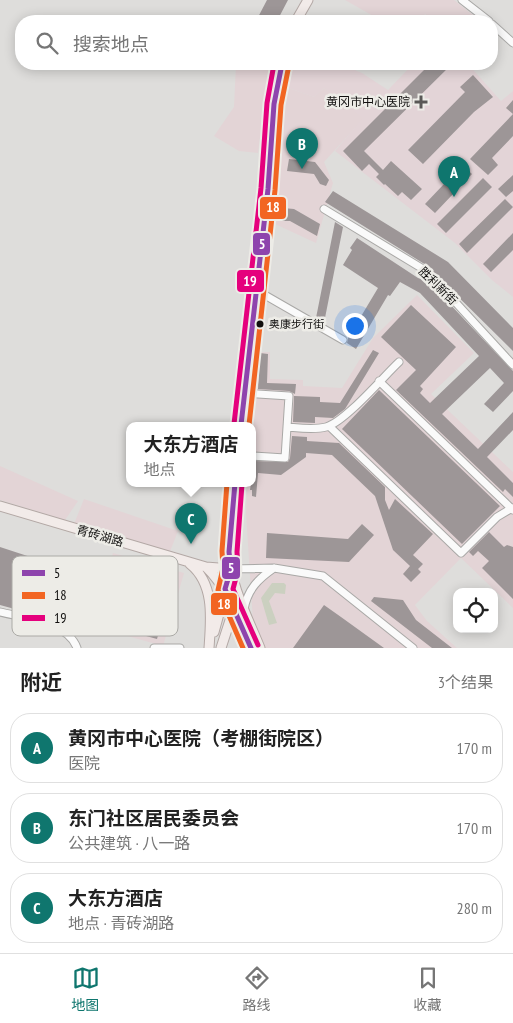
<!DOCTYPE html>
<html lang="zh">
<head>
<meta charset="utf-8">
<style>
	body { margin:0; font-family:"PT Sans Narrow","Noto Sans SC",sans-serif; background:#f2f2f2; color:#222 }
	.controls { position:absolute; right:15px; bottom:15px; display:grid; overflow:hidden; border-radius:10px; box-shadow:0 2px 12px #0003 }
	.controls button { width:45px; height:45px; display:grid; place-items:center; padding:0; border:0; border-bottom:1px solid #e0e0e0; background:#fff; color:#222; font:25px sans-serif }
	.you { position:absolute; left:354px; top:325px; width:18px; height:18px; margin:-12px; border:4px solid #fff; border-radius:50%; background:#1a73e8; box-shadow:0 0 0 8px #1a73e833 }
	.badge { display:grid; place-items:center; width:32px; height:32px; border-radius:50%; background:#0f766e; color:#fff; font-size:16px; font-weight:700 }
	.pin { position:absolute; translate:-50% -41px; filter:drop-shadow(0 1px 2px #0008) }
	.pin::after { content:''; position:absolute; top:26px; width:18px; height:15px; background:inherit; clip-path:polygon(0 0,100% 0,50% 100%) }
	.popup { position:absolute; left:126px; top:422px; width:130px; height:65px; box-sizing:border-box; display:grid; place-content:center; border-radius:10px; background:#fff; filter:drop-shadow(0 1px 4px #0005); font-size:16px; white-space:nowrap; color:#767676 }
	.popup b { font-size:19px; color:#222 }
	.popup::after { content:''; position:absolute; left:50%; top:100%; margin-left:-10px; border:10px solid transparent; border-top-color:#fff }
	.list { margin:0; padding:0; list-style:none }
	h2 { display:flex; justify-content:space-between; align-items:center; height:65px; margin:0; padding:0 20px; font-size:21px }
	h2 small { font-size:16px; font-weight:400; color:#767676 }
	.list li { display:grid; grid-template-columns:32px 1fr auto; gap:15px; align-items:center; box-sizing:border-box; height:70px; margin:0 10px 10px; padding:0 10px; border:1px solid #e0e0e0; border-radius:20px }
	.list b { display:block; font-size:19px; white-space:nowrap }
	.list p { margin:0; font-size:16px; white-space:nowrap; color:#767676 }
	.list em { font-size:16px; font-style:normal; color:#767676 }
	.icon { flex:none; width:28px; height:28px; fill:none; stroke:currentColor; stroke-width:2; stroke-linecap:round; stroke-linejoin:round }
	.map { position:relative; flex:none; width:513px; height:648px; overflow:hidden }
	.search { position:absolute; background:#fff; box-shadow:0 2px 12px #0003; left:15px; right:15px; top:15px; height:55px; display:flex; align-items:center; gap:12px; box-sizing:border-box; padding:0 18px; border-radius:20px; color:#767676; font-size:19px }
	.sheet { height:305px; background:#fff }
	nav { display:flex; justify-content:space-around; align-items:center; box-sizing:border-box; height:70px; border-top:1px solid #e0e0e0; background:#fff; font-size:14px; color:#767676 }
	nav a { display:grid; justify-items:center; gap:2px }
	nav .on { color:#0f766e }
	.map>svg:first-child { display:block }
	.commercial { fill:#e3d4d6 }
	.medical { fill:#e3d4d7 }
	.green { fill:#cbd0c0 }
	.building { fill:#9d9697 }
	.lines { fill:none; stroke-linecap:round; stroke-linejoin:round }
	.minor-casing { stroke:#a9a8a6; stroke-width:9 }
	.major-casing { stroke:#b3a8a5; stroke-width:11 }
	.minor { stroke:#fafafa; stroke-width:7 }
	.major { stroke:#f2ebe9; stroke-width:9 }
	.bus-1-casing { stroke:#edece7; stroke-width:9 }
	.bus-2-casing { stroke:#edece7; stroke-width:9 }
	.bus-3-casing { stroke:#edece7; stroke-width:9 }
	.bus-1 { stroke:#8e44ad; stroke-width:5 }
	.bus-2 { stroke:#f26522; stroke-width:5 }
	.bus-3 { stroke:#e5007d; stroke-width:5 }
	.poi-dot { fill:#595856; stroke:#edece7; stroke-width:2 }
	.bus-dot { fill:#11100f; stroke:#edece7; stroke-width:2 }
	.labels { text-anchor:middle; stroke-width:5; stroke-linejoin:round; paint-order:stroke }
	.bus-label { font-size:11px; fill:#11100f; stroke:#edece7; text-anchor:start }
	.poi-label { font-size:12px; fill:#11100f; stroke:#edece7; text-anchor:end }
	.street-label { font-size:12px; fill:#11100f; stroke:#edece7 }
	.key { fill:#edece7; stroke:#abaaa6; stroke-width:1 }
	.key-label { font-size:14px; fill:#11100f }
	.line-badge { stroke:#edece7; stroke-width:2 }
	.badge-label { font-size:14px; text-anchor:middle; font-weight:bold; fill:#fff }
</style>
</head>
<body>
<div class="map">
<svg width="513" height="648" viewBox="0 0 513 648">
	<rect width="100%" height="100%" fill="#dedddb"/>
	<path class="commercial" d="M345,0H454L473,15L468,21H434L425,14L420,21H373L375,17Z
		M236,64H269L258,153L239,151L214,136L234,107Z
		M283,86L314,97L324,88L364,118L324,162L333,183L316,243L275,224Z
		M417,295L474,353L431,394L513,472V608L461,558L415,605L427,621L457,648H264L253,622L246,513L247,483H252V425H248L251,352H270V379L303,380V386L342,388L373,338Z
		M0,466L78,501L65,520L0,500Z
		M84,499L178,531L169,554L74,524Z
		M113,553L184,573L163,646L92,626Z"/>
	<path class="medical" d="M289,64H340L362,73L388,90L413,64H451L457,69L463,64H468L501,101L513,91V297L492,280L455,243L335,151L363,118L324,88L314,97L283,86Z"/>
	<path class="green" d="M272,583H284L286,585L285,594L275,593L269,601L277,623L269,625L261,598Z"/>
	<path class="building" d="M267,0H288L277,21H256Z
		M430,64H452L364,151L383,170L391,161L422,189L411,200L402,192L398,196L385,184L384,185L376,177L379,174L369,164L362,171L343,151Z
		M473,75L493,97L474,112L423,164L408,150L465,92L460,87Z
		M513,100V136L492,158L498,165L488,175L470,159L513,114L506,108Z
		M289,159L315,162L329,180L326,186L320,184L314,174L287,171Z
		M462,165L472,174L435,213L425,204Z
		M513,175V191L506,197L498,189Z
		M483,178L492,187L446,233L437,224Z
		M333,191L448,262L513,328V351L426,265L325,202Z
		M505,199L513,207L467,253L459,244Z
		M283,208L294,209L320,224L317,236L290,221H281Z
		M335,222L343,227L324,323L316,318Z
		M513,233V250L491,272L483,264Z
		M357,238L418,278L429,282L513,371V391L493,412L484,404L504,383L490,368L442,414L478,449L513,412V430L487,457L513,483V497L505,489L503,492L396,390L416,370L381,337L411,305L456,347L420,386L423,389L420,393L430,403L479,356L420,293L400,282L390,296L388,295L356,349L347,343L348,338L378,288L343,265L352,250L350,248Z
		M373,350L379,353L345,409L333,418L315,417V423L293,422L294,396L320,397V402L340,403Z
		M260,353L268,354L267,383L296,384L295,394L289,391L258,389Z
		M379,390L500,506L462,544L342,429Z
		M292,436L307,437V441L339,443L385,487V500L389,510L395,499L433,534L413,555L423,564L418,569L421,572L411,582L403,574L410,566L393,550L375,496L332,455L306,453V457L281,475L258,473L256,497L252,496V490H250L251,483H252L253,461L288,462L290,458Z
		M362,524L374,535L349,562L266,558L267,533L348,539Z
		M489,532L504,547L507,545L513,547V599L482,568L489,561L478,551L473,556L469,552Z
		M0,547L61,567L44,617L0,605Z
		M114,567L161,580L167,586L169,596L157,639L99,623Z
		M374,597L403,600L416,620L452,648H432L371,601Z
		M324,605L341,617L384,648H293Z"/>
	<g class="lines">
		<g class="minor-casing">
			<path id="minor" d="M462,0L489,21
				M492,24L513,43
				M324,209L423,269L436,281L513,365
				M256,290L343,340
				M379,381L513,510
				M244,393L289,396L285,458L252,456
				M329,426L461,553L497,517L512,508
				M287,427C300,428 314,430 326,427C345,422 383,377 399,362
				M231,569L274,568L323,576L413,648
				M244,609C248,589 258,579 274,568
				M0,612C24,618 68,622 77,648
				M154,648H180"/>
		</g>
		<g class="major-casing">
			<path id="major" d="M296,21L308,0
				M241,425L268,189L274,104L282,64
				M235,483C233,505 228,530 229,552C230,585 248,618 260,648
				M0,506L206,567L231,569
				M190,564C215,584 211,619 209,648
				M206,567C229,589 238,620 251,648
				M214,632L231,570
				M221,648L234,608"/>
		</g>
		<use href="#minor" class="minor"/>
		<use href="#major" class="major"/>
		<g class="bus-1-casing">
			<path id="bus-1" d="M241,425L268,189L274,104L282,64
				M235,483L229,552L231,569L225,589L251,648"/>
		</g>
		<g class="bus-2-casing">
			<path id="bus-2" d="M249,425L275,190L281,105L289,65
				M227,483L222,551L223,568L218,590L243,648"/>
		</g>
		<g class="bus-3-casing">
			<path id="bus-3" d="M234,424L261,188L267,103L274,64
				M242,484L237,552L238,570L233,589L258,645"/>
		</g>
		<use href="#bus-1" class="bus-1"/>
		<use href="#bus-2" class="bus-2"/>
		<use href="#bus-3" class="bus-3"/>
	</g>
	<path class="poi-dot" d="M418.5 94.5h5v5h5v5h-5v5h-5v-5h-5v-5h5z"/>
	<circle class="bus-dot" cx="260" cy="324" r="4.5"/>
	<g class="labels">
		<g class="bus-label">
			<text x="269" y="328">奥康步行街</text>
		</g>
		<g class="poi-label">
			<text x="410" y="106">黄冈市中心医院</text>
		</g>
		<g class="street-label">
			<text transform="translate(438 286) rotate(44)" y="4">胜利新街</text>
			<text transform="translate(100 536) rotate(16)" y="4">青砖湖路</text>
		</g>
	</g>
	<rect x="12" y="556" width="166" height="80" rx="8" class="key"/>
	<rect x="22" y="570" width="23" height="6" fill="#8e44ad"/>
	<rect x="22" y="592" width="23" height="7" fill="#f26522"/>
	<rect x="22" y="615" width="23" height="6" fill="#e5007d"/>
	<g class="key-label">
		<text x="54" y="578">5</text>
		<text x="54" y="600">18</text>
		<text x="54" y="623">19</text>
	</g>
	<g class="line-badge">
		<rect x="259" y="196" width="28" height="24" rx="5" fill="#f26522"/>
		<rect x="252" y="232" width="19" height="24" rx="5" fill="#8e44ad"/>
		<rect x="236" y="269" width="29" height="24" rx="5" fill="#e5007d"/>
		<rect x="221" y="556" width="20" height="24" rx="5" fill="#8e44ad"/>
		<rect x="210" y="592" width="28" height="24" rx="5" fill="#f26522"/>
	</g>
	<g class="badge-label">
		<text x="273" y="212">18</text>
		<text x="262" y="249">5</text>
		<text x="250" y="286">19</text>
		<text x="231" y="573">5</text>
		<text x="224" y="609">18</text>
	</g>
</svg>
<div class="controls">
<button><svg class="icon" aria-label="locate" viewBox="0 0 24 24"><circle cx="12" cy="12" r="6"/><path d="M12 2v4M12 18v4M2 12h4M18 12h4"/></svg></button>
</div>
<div class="you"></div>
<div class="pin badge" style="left:454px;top:197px">A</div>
<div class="pin badge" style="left:302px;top:169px">B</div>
<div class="pin badge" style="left:191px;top:544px">C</div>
<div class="popup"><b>大东方酒店</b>地点</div>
<div class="search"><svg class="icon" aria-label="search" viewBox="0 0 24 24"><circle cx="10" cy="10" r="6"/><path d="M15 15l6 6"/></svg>搜索地点</div>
</div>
<section class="sheet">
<h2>附近<small>3个结果</small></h2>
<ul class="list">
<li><span class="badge">A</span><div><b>黄冈市中心医院（考棚街院区）</b><p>医院</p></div><em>170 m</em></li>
<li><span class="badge">B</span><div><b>东门社区居民委员会</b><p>公共建筑 · 八一路</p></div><em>170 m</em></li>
<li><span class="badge">C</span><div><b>大东方酒店</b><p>地点 · 青砖湖路</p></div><em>280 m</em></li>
</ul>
</section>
<nav>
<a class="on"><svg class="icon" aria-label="map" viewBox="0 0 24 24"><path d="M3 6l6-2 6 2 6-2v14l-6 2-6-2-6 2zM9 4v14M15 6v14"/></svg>地图</a>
<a><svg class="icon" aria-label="directions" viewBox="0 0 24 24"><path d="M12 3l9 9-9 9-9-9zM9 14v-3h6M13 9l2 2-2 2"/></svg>路线</a>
<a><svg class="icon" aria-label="saved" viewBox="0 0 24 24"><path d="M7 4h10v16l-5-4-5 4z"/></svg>收藏</a>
</nav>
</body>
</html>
